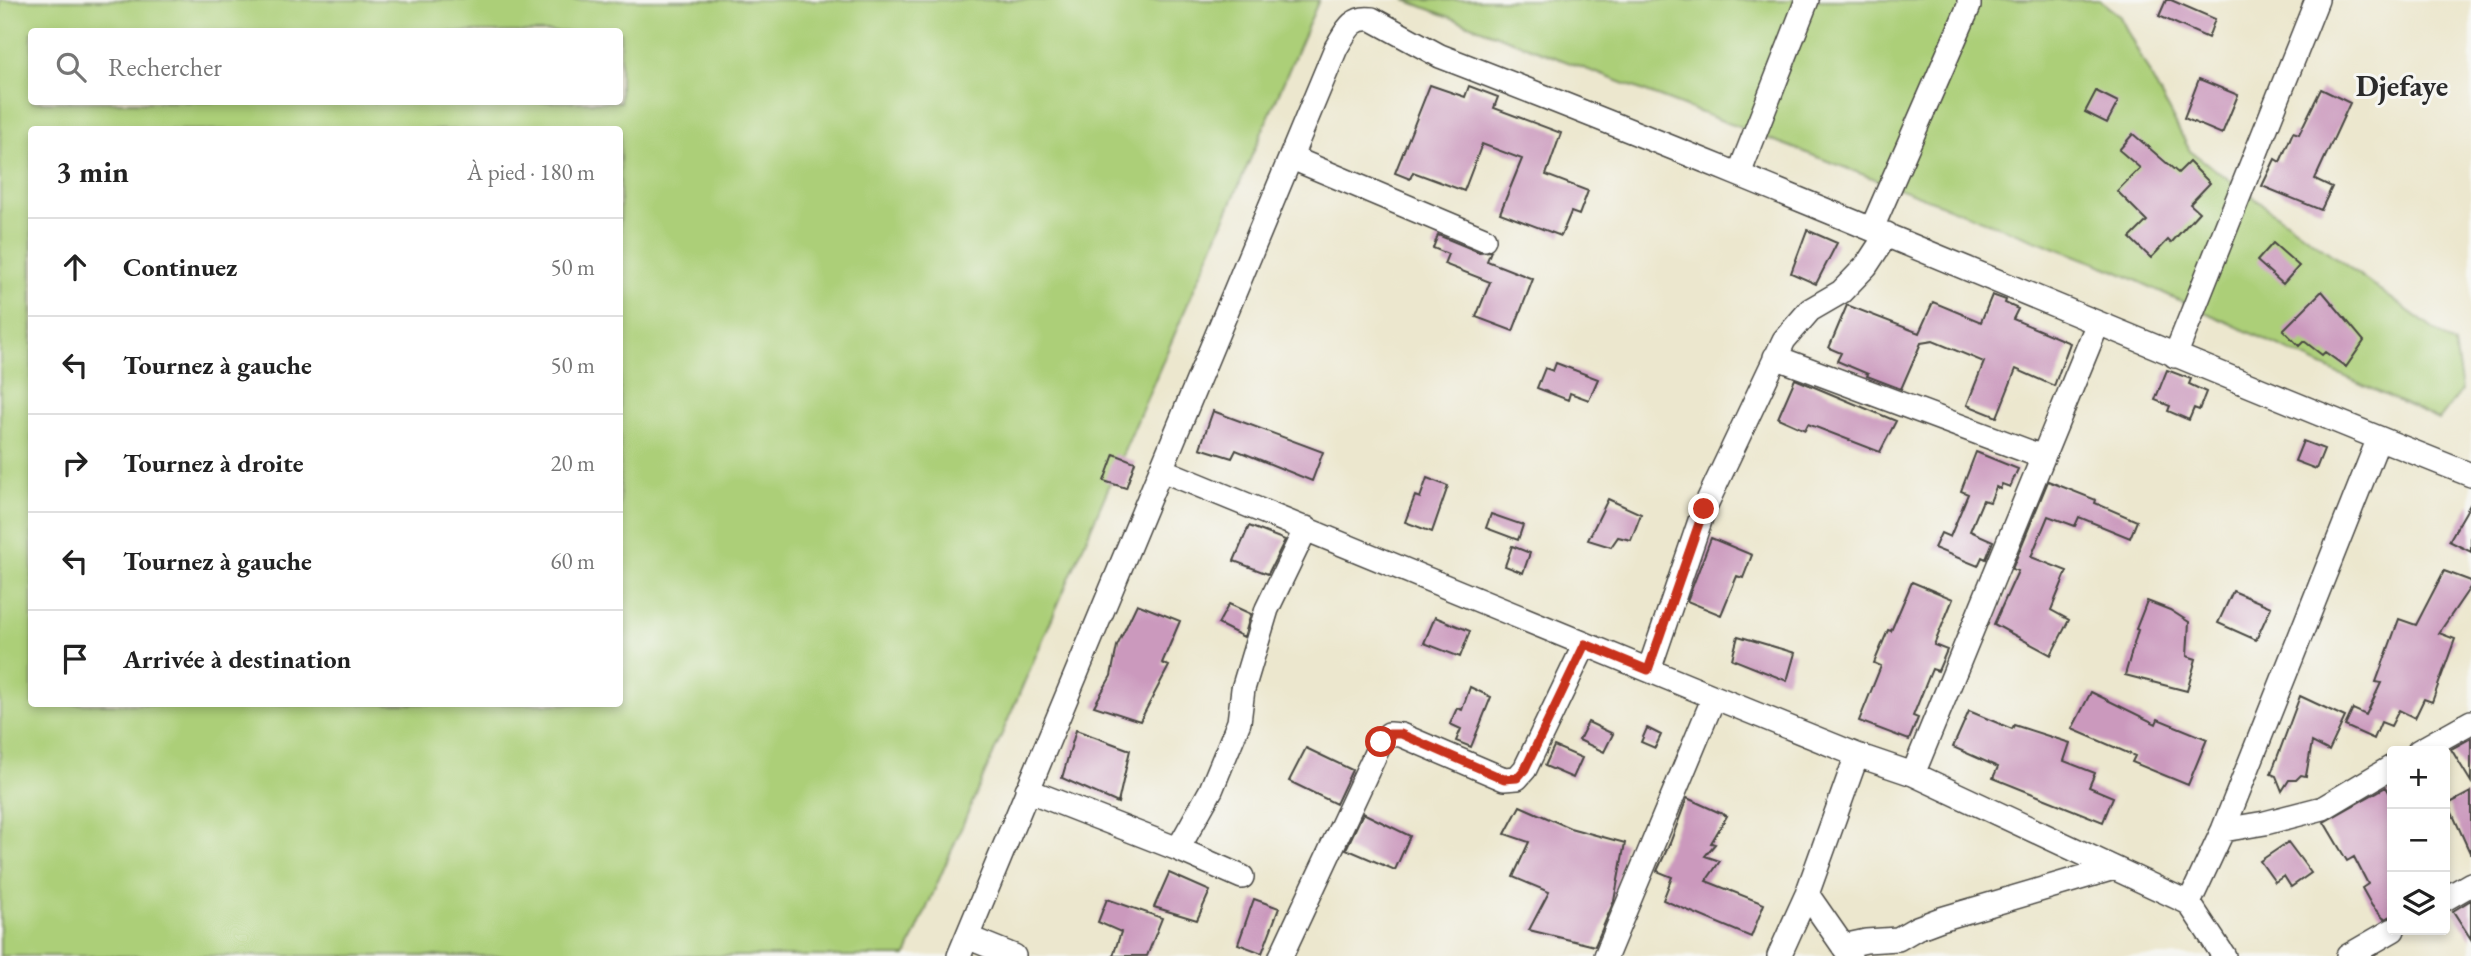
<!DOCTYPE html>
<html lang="fr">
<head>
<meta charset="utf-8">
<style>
	body { margin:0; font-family:"EB Garamond",serif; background:#f2f2f2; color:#222 }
	.controls { position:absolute; right:21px; bottom:21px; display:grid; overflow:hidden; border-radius:7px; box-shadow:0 4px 10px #0003 }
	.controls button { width:63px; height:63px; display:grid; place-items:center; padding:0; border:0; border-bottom:2px solid #e0e0e0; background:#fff; color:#222; font:35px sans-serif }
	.stop { position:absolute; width:21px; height:21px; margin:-16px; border:5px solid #c8321e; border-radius:50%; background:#fff }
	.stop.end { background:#c8321e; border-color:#fff; box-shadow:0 2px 7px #0008 }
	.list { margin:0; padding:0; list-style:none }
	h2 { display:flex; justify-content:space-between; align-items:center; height:91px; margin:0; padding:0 28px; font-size:30px }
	h2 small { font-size:23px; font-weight:400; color:#767676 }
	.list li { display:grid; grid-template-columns:46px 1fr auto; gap:21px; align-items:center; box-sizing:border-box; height:98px; padding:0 28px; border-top:2px solid #e0e0e0 }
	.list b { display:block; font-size:26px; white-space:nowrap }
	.list em { font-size:23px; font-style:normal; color:#767676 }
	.icon { flex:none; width:38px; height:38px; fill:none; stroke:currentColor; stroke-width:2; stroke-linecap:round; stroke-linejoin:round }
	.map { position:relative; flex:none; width:2471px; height:956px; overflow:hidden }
	.search { position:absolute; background:#fff; box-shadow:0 4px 10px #0003; left:28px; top:28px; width:595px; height:77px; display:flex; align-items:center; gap:18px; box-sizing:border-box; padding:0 24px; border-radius:7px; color:#767676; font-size:26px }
	.panel { position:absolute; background:#fff; box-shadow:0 4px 10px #0003; left:28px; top:126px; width:595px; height:581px; border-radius:7px }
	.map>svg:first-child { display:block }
	.green { fill:#accf78; stroke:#6c7d52; stroke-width:2; fill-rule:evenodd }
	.building { fill:#cb99bd }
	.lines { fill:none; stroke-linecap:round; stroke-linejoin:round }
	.minor-casing { stroke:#484743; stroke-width:26 }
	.minor { stroke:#fff; stroke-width:23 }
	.route { stroke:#c8321e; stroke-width:9 }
	.labels { text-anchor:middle; stroke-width:6; stroke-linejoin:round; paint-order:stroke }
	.neighbourhood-label { font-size:30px; font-weight:bold; fill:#2b2b2b; stroke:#f6f6f2 }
</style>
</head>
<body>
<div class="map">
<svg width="2471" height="956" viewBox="0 0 2471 956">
	<rect width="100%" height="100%" fill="#f6f6f2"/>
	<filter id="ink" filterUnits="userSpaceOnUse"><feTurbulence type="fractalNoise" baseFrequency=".0143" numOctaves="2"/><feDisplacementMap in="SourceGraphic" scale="14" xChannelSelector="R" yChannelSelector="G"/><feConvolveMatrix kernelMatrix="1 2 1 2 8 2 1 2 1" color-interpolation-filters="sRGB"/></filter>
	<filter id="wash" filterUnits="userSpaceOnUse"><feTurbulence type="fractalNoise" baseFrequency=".00686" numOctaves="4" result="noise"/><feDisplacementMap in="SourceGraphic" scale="28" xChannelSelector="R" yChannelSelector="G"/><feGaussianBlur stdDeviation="1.57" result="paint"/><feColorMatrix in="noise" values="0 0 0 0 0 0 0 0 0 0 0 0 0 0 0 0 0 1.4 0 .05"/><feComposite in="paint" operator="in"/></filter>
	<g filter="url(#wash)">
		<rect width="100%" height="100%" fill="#ece7ce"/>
		<path class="green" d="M0,0H1319L906,956H0ZM32,32H620V102H32ZM32,130H620V704H32Z
			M1405,0H2099L2119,15L2190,151L2455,345L2462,390L2439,420L2116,271Z"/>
		<g id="blocks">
			<path class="building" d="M2166,0H2171L2215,19L2208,38L2159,16Z
				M2199,79L2238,95L2222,134L2184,118Z
				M1430,85L1465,97L1469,86L1498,97L1494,108L1561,133L1546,175L1588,191L1579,215L1571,212L1561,236L1500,213L1522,159L1482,144L1464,191L1413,172L1410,179L1395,173Z
				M2321,89L2350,103L2315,179L2332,187L2321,210L2262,186L2275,159L2280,162L2293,132L2299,134Z
				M2096,91L2118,102L2107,123L2085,112Z
				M2133,134L2178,173L2189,162L2210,183L2190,204L2199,212L2171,243L2168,240L2151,258L2130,238L2147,221L2117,191L2140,168L2119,150Z
				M1807,230L1837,243L1816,284L1791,273Z
				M1438,235L1479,252L1491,251L1487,261L1533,279L1513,331L1476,317L1490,282L1444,264L1448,254L1433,248Z
				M2273,243L2299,266L2283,284L2257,261Z
				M2322,291L2364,341L2346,367L2325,352L2322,355L2304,341L2299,346L2283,330Z
				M1992,295L2006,300L2005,303L2018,309L2013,319L2070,343L2054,386L2016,369L1997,417L1967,405L1984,362L1933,341L1921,343L1901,389L1867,376L1868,374L1837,361L1841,353L1829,348L1847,305L1919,333L1933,302L1981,322Z
				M1556,363L1598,379L1589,400L1570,393L1568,400L1537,388L1545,368L1553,371Z
				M2167,370L2191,379L2189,384L2206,392L2199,410L2194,408L2189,420L2168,411L2170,406L2155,400Z
				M1795,379L1896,421L1880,452L1808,424L1805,430L1778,418Z
				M1213,411L1323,452L1312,481L1236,450L1232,458L1200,448Z
				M2303,441L2324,449L2316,469L2295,461Z
				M1976,452L2018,469L2010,487L2002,484L2000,489L1996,487L1990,502L1983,500L1970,531L1993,541L1986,559L1982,557L1978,566L1934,548L1941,533L1950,537L1968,494L1961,491Z
				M1114,454L1135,462L1126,488L1104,481Z
				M1427,478L1448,486L1432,532L1405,522L1415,496L1420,498Z
				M2048,481L2096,500L2095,503L2137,521L2130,538L2079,517L2075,526L2048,516L2031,557L2067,571L2051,610L2069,620L2051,655L1994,624L2018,571L2012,569Z
				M1608,499L1641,514L1631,540L1618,537L1611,547L1588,540Z
				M2471,503V552L2449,541Z
				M1491,514L1523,525L1518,540L1486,528Z
				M1249,526L1285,540L1268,574L1234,561Z
				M1711,538L1752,555L1743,578L1737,576L1721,615L1687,601Z
				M1512,546L1530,553L1523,573L1505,566Z
				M2444,571L2471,581V586L2439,633L2455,639L2432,702L2424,699L2415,718L2399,710L2391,726L2381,722L2374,739L2345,726L2353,709L2366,715L2381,683L2376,682L2399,619L2416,625Z
				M1912,582L1953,599L1934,645L1947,650L1938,671L1932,669L1913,716L1918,718L1909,740L1859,721L1881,666L1874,663L1888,630L1891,631Z
				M2233,591L2271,607L2256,640L2218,623Z
				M2147,601L2170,610L2189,622L2187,656L2196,659L2187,691L2125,675L2138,630L2136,629Z
				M1137,604L1180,621L1162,663L1169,666L1140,721L1094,706L1111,676L1117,646Z
				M1229,604L1251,614L1244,637L1218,624Z
				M1435,617L1470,631L1460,657L1424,643Z
				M1738,636L1795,653L1787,681L1732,659Z
				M1470,687L1491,697L1471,747L1456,741L1461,729L1450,724L1457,708L1462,710Z
				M2091,692L2156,724L2158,719L2207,739L2188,785L2132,762L2135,756L2072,729Z
				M2300,696L2345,717L2329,751L2312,742L2306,776L2301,775L2296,780H2289L2282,791L2276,776L2271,774Z
				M1969,711L2012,729L2014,725L2070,743L2064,761L2095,773L2089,787L2113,797L2103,822L1993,778L1998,767L1953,747Z
				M1588,722L1613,734L1604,752L1579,740Z
				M1647,728L1661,735L1655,748L1641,742Z
				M1076,730L1130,750L1118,803L1062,778Z
				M2471,738V782L2451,749Z
				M1554,746L1582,758L1573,778L1545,766Z
				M1306,748L1352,770L1336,804L1289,781Z
				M2386,787L2392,797V916L2384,919L2372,906L2362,888L2368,884L2354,857L2347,861L2324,822Z
				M2471,792V855L2448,804Z
				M1687,798L1727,816L1711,843L1715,844L1705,856L1720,861L1706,881L1764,904L1751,937L1663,900L1672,877L1657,871L1670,843Z
				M1520,806L1570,828L1625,843L1614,901L1595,946L1529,930L1549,892L1513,877L1529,842L1505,834Z
				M1363,813L1410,836L1395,870L1346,849Z
				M2288,842L2311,873L2291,887L2284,876L2275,882L2260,861Z
				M1169,873L1210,891L1197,920L1154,907Z
				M1107,899L1162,918L1147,956H1113L1121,932L1098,922Z
				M1254,899L1279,908L1262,953L1238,944Z
				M2471,900V939L2453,911Z"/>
		</g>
	</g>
	<g filter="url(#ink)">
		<use href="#blocks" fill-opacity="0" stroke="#484743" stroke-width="2"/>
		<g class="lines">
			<g class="minor-casing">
				<path id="minor" d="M1292,158L1484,239
					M1739,174L1807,0
					M1872,228L1969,6V0
					M2175,356L2317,0
					M1775,357L2043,457
					M1162,470L1714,697L1857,755L1913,774L2189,903L2224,956
					M1649,670L1704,509L1784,340L1810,310L1841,292L1866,266L1887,234
					M2419,751L2471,722
					M1913,774L2098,323
					M1027,790L1178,849L1242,877
					M2223,830L2265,823L2323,808L2392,767
					M1178,849L1211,790L1239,722L1243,689L1267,609L1306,528
					M1807,894L1850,956
					M2445,899L2471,884
					M2189,903L2223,830L2379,438
					M967,937L1014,956
					M1843,946L1866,941L1898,939L1917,928L1941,919L2114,868
					M959,956L1336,48C1346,32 1351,16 1372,19L1440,56C1786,189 2126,338 2471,475
					M1281,956L1381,742L1389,734L1401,735L1504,779L1517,778L1525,769L1585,644
					M1606,956L1714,697
					M1779,956L1807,894L1857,755
					M2348,956L2393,930"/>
			</g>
			<use href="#minor" class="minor"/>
		</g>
	</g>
	<g class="lines" filter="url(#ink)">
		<path class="route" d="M1381,742L1389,734H1401L1504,779L1517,778L1525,769L1585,644L1648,670L1704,509"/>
	</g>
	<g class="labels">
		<g class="neighbourhood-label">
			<text x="2402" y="96">Djefaye</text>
		</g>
	</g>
</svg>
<div class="controls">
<button>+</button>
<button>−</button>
<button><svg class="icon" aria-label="layers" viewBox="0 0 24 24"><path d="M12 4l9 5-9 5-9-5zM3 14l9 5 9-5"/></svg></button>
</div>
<div class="stop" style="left:1381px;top:742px"></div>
<div class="stop end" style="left:1704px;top:509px"></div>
<div class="search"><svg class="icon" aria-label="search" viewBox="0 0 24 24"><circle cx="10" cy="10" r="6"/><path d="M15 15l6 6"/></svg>Rechercher</div>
<section class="panel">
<h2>3 min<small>À pied · 180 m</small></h2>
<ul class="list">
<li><svg class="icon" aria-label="ahead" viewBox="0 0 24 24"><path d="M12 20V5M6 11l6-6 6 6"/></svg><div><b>Continuez</b></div><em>50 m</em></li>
<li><svg class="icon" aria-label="left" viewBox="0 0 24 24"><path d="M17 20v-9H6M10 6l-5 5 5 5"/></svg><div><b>Tournez à gauche</b></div><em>50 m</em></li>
<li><svg class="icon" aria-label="right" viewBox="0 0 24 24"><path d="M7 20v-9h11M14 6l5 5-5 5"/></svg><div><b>Tournez à droite</b></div><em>20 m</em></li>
<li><svg class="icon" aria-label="left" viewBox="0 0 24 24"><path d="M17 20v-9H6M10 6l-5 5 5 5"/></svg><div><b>Tournez à gauche</b></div><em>60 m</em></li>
<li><svg class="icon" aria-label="arrive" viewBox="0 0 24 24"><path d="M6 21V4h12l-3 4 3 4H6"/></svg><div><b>Arrivée à destination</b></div></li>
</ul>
</section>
</div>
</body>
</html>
